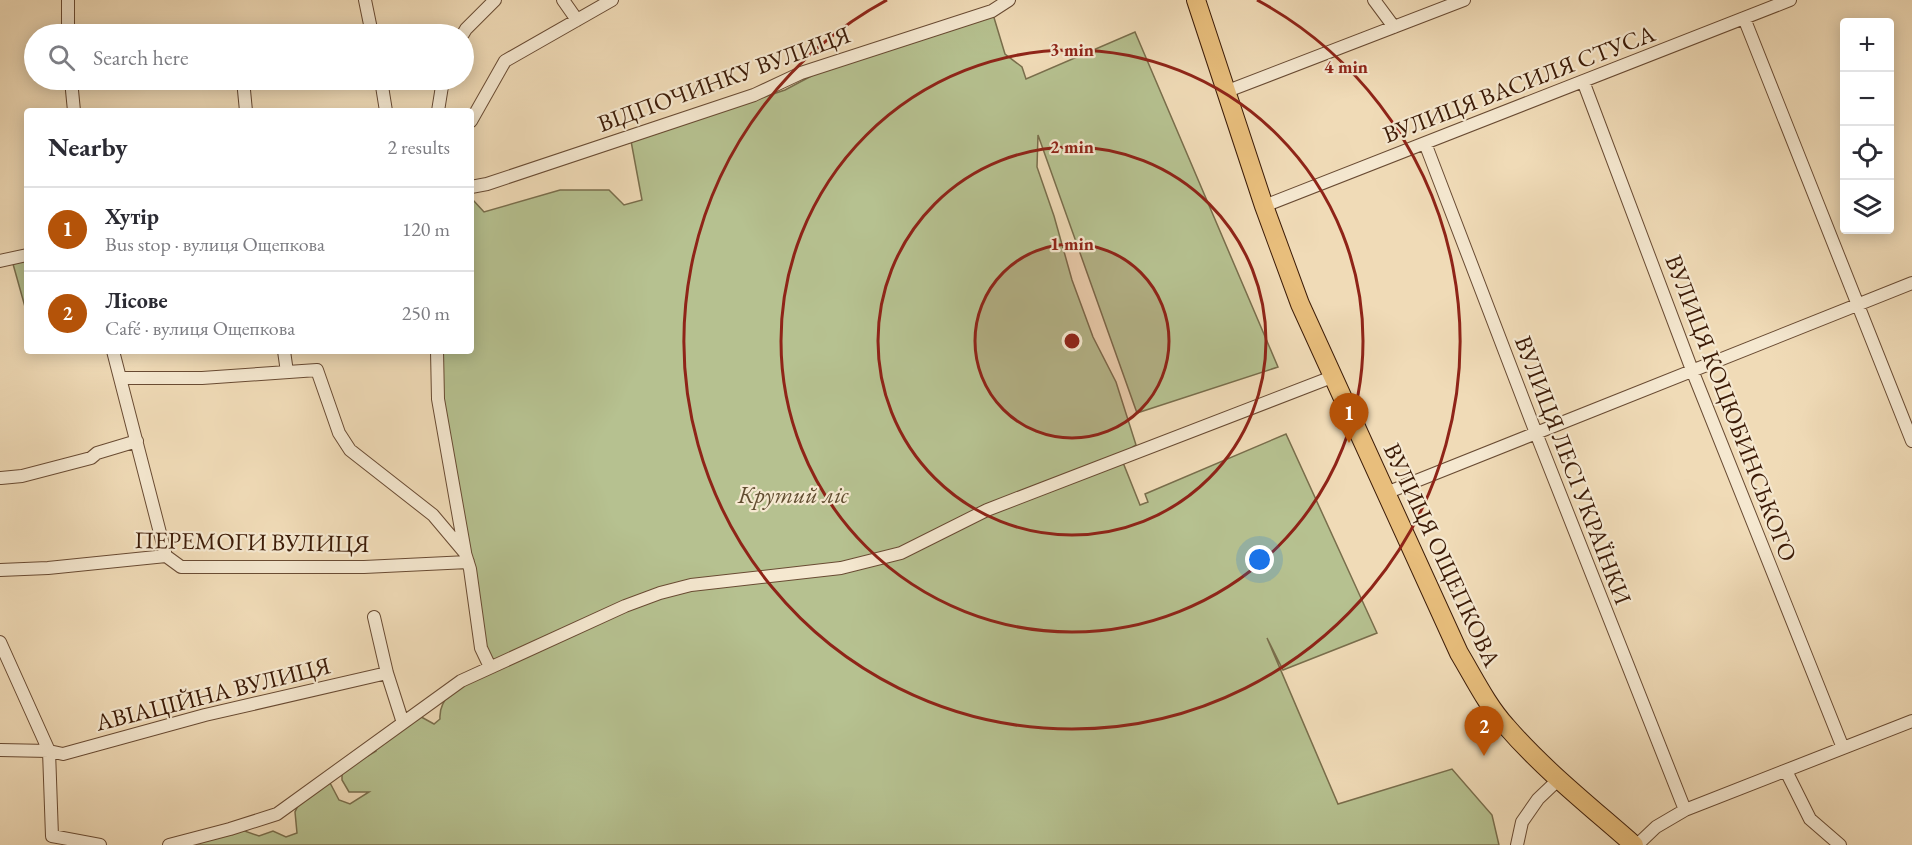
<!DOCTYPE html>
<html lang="en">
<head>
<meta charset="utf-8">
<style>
	body { margin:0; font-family:"EB Garamond",serif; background:#f2f2f3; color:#2b2b33 }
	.controls { position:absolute; right:18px; top:18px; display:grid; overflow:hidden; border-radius:6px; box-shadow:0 3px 15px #0003 }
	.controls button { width:54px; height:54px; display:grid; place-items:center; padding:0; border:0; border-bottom:2px solid #e1e1e2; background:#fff; color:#2b2b33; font:30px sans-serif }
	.you { position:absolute; left:1260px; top:560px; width:21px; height:21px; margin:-15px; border:4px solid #fff; border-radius:50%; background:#1a73e8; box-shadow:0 0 0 9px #1a73e833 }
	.badge { display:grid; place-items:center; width:39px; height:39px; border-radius:50%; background:#b45309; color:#fff; font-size:20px; font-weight:700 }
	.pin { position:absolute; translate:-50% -50px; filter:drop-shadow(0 2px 3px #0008) }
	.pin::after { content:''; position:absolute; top:32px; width:21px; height:18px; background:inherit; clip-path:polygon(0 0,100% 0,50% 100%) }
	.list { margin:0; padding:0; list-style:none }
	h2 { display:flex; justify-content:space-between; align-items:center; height:78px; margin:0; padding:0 24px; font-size:26px }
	h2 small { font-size:20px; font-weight:400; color:#7c7c81 }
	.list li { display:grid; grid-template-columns:39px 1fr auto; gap:18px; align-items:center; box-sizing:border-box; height:84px; padding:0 24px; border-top:2px solid #e1e1e2 }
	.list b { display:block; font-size:22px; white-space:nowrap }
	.list p { margin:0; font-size:20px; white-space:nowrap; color:#7c7c81 }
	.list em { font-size:20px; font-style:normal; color:#7c7c81 }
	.icon { flex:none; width:33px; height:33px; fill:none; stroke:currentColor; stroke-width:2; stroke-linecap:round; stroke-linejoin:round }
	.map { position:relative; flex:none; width:1912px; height:845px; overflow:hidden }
	.search { position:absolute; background:#fff; box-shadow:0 3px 15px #0003; left:24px; top:24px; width:450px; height:66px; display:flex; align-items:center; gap:15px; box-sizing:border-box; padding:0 21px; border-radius:33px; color:#7c7c81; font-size:22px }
	.panel { position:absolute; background:#fff; box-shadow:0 3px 15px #0003; left:24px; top:108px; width:450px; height:246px; border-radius:6px }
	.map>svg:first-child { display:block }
	.green { fill:#b6c190; stroke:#796e4c; stroke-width:1.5 }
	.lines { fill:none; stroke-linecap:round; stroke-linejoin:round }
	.minor-casing { stroke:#694b33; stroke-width:14 }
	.highway-casing { stroke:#3c1b07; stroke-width:20 }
	.minor { stroke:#f5e8d0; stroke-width:12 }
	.highway { stroke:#e8be7c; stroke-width:18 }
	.ring { fill:none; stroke:#8f2418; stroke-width:3 }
	.labels { text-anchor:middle; stroke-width:4.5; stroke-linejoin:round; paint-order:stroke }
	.street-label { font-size:24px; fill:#3c1b07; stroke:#f5e8d0 }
	.park-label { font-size:24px; font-style:italic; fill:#614d30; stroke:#f5e8d0 }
	.centre { fill:#8f2418; stroke:#f5e8d0; stroke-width:3 }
	.ring-label { font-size:18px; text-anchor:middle; font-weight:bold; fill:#8f2418; stroke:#f5e8d0; stroke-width:4.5; stroke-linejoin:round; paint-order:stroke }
</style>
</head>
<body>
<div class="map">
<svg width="1912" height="845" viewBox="0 0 1912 845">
	<rect width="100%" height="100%" fill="#f0dbb7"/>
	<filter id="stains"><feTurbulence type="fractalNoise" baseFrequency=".00333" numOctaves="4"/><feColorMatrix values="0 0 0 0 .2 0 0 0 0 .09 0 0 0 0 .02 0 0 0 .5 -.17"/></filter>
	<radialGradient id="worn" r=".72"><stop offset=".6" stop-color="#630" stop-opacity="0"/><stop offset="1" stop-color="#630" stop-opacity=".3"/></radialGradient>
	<path class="green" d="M992,11L1005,54L1022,67L1026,79L1135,32L1278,367L1137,413L1038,135L1037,167L1054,216L1072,280L1093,337L1116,382L1136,445L1120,455L1140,505L1148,502L1145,494L1286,434L1377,633L1283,670L1267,638L1338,804L1452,769L1492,815L1499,845H179L239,829L259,836L273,831L286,837L297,833L295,812L301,799L328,779L339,800L350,804L369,792H349L342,780V771L376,751L375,742L414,713L434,724L440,719C438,692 469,681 489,668L432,351H471V202L474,201L484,212L560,190H609L624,205L642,200L631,141L785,90L834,64Z
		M27,260V314L13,264Z"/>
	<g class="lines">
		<g class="minor-casing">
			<path id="minor" d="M365,0L372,34
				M563,0L577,20
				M1374,0L1394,27
				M1744,18L1912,441
				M68,34V0
				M463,34L466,29L495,0
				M71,80L74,111
				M243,80L246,111
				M381,80L386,111
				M1583,81L1692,370L1843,748
				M1225,92L1464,0
				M438,111L443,80
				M471,121L505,61L612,0
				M1425,143L1536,433L1685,810
				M471,187L487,184L754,95L801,73L992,11L1009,0
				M1264,206L1790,0
				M0,261L27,255
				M113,351L166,556
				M284,351L287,372
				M437,351L438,399L465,552
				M120,378H202L317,370L339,433L350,450L433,515L465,553L470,569L481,648L490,667
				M1,478L22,476L91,458L97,453L137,441
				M1386,493L1912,283
				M0,570L48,568L166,556L181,567H364L468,562
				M374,617L387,673L403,723
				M0,642L49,751L52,836L100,845
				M0,750L49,751L63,754L205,715L387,673
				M1786,771L1810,819L1840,845
				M169,845L230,829L277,814L461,681L625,606L660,593L691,585L841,568L901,553L987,510L1332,377
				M1517,845L1522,822L1538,799L1559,779
				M1637,845L1656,827L1685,810L1912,721"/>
		</g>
		<g class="highway-casing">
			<path id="highway" d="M1196,0L1264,206L1300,304L1459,653C1474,678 1487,705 1506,726C1544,770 1591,807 1634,845"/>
		</g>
		<use href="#minor" class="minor"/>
		<use href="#highway" class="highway"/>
	</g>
	<circle cx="1072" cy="341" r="97" fill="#8f2418" fill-opacity=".12"/>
	<g class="ring">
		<circle cx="1072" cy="341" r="97"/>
		<circle cx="1072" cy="341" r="194"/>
		<circle cx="1072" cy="341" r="291"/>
		<path d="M1257 0A388 388 0 1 1 887 0"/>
	</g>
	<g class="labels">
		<g class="street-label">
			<text transform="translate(724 79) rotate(-20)" y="8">ВІДПОЧИНКУ ВУЛИЦЯ</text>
			<text transform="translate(1519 84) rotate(-21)" y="8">ВУЛИЦЯ ВАСИЛЯ СТУСА</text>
			<text transform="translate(1731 408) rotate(69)" y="8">ВУЛИЦЯ КОЦЮБИНСЬКОГО</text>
			<text transform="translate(1573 470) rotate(69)" y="8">ВУЛИЦЯ ЛЕСІ УКРАЇНКИ</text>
			<text transform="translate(252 542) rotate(1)" y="8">ПЕРЕМОГИ ВУЛИЦЯ</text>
			<text transform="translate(1442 555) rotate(65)" y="8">ВУЛИЦЯ ОЩЕПКОВА</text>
			<text transform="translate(213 694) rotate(-14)" y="8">АВІАЦІЙНА ВУЛИЦЯ</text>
		</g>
		<g class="park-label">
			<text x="793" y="503">Крутий ліс</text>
		</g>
	</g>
	<circle cx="1072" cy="341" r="9" class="centre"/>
	<g class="ring-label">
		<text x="1072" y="56">3 min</text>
		<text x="1346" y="73">4 min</text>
		<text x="1072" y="153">2 min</text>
		<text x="1072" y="250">1 min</text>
	</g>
	<rect width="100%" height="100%" filter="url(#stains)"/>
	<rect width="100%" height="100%" fill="url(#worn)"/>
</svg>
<div class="controls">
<button>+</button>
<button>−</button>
<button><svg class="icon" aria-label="locate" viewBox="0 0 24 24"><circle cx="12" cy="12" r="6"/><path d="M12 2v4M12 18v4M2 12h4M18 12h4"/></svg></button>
<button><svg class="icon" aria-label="layers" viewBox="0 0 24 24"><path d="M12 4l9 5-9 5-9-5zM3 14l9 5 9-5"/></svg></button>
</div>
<div class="you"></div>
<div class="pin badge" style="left:1349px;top:443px">1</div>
<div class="pin badge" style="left:1484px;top:756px">2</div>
<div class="search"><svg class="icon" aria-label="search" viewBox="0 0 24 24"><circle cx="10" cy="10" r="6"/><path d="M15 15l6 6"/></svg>Search here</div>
<section class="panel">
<h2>Nearby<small>2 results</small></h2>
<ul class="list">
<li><span class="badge">1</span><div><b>Хутір</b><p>Bus stop · вулиця Ощепкова</p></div><em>120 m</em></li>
<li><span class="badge">2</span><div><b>Лісове</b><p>Café · вулиця Ощепкова</p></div><em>250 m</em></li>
</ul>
</section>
</div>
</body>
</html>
